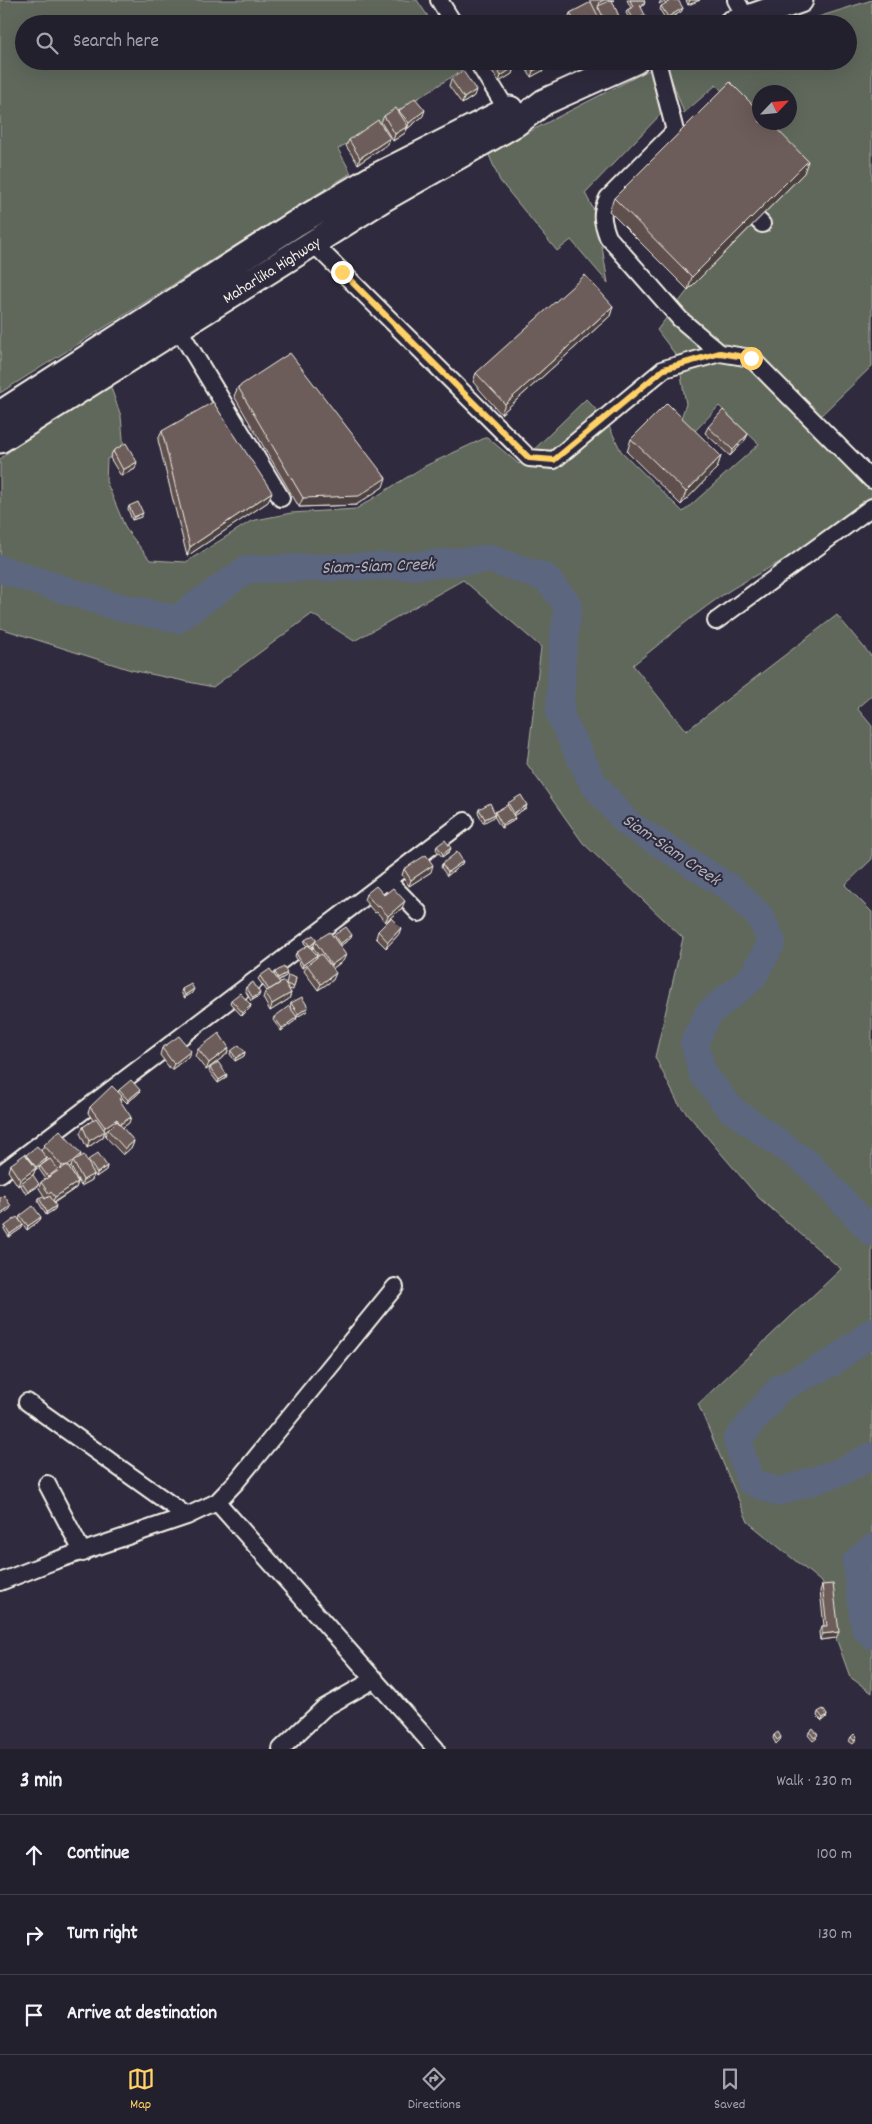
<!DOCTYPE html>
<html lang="en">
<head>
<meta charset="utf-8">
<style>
	body { margin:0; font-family:Dekko,sans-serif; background:#2b2836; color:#f1f3f6 }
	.compass { position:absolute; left:752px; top:85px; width:45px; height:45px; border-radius:50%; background:#23202e; box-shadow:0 5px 20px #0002; rotate:64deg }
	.stop { position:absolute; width:15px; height:15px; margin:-11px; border:4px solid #ffd166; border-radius:50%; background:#fff }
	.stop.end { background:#ffd166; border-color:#fff; box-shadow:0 1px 5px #0008 }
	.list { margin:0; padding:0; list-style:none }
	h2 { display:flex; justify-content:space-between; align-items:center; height:65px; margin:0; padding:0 20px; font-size:21px }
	h2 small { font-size:16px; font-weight:400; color:#a3a3aa }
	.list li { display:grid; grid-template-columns:32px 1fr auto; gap:15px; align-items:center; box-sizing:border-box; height:80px; padding:0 20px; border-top:1px solid #403e4a }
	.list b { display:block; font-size:19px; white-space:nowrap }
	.list em { font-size:16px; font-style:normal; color:#a3a3aa }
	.icon { flex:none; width:28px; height:28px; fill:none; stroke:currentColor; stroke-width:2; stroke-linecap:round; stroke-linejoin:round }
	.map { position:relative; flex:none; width:872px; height:1749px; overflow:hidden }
	.search { position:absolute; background:#23202e; box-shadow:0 5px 20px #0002; left:15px; right:15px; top:15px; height:55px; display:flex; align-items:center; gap:12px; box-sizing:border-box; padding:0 18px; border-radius:28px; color:#a3a3aa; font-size:19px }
	.sheet { height:305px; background:#23202e }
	nav { display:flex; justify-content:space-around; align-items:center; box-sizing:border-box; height:70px; border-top:1px solid #403e4a; background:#23202e; font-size:14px; color:#a3a3aa }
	nav a { display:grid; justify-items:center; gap:2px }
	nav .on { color:#ffd166 }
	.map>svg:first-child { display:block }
	.green { fill:#61685b; stroke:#aaaca2; fill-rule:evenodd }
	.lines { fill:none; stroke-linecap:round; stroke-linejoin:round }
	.river { stroke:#5b667e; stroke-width:28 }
	.minor-casing { stroke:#f4f1e8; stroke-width:20 }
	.highway-casing { stroke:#f4f1e8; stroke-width:29 }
	.minor { stroke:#2f2a3d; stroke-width:16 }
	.highway { stroke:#2f2a3d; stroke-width:25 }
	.wall { fill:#5e504d; stroke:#f4f1e8; fill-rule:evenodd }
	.shaded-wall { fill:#4c413f; stroke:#f4f1e8 }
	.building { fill:#6d5d5a; stroke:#f4f1e8 }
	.route { stroke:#ffd166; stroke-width:6 }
	.labels { text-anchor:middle; stroke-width:4; stroke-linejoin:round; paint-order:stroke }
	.street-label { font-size:16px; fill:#f4f1e8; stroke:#2f2a3d }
	.water-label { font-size:18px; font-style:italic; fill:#afb2b8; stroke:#2f2a3d }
</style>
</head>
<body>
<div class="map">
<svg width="872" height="1749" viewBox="0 0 872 1749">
	<rect width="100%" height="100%" fill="#2f2a3d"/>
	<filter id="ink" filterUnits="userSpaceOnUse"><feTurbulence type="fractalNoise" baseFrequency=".02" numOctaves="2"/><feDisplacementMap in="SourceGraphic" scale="10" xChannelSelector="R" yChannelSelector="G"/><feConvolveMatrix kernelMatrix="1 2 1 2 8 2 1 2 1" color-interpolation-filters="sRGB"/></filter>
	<g filter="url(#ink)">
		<path class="green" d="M0,0H417L433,24H24V61H458L464,69L338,149L351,173L0,393Z
			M872,0V366L812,424L872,486V498C832,538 780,560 732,589C697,611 665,640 633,665L686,731L837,615L872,657V695L857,708L872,726V859L845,885L872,912V1693L850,1677L836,1638L831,1590L748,1522L698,1404L841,1269L759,1198L678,1103L655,1057L683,938L583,843L527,764L541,647L463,580L354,641L312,614L213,687L131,670L0,628V459L12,449L110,385L121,416L124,450L107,459L106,481L126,529L150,560L186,562L251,521L291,513L356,509L425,466L487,437L519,464L586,399L606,420L621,451L683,512L759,444L719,406L695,431L680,421L686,404L678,358L657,330L688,290L803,173L716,85L684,113L667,67L682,61H848V24H796ZM760,92H790V122H760Z
			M649,70L658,82L662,113L585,193L597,216L608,283L571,240L557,251L500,181L488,153Z"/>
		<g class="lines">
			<path class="river" d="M0,569L115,606L177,619L247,569L409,566L491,559L546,578L568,605L562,656L560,715L593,783L627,823L733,890L761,918L772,942L752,978L709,1013L694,1042L703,1074L730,1108L808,1164L872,1232
				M872,1332L833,1362L780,1388L737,1440L750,1481L778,1492L840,1472L872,1456
				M872,1548L856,1562L865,1628L872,1635"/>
			<g class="minor-casing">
				<path id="minor" d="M439,0L454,24
					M736,0L746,18
					M477,61L512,118
					M657,61L675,131L681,140
					M675,131L608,198C600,213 602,221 608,237L680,319L720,353
					M742,205L762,224
					M313,243L529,458L554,460L664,369L720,353L751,358L872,480
					M178,328L281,498
					M716,621L872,507
					M387,880L419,913
					M0,1174L465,821
					M27,1402L187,1516
					M47,1484L83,1553
					M217,1502L436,1749
					M0,1582L51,1562L187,1516L217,1502L236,1482L395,1287
					M281,1749L324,1708L375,1679"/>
			</g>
			<g class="highway-casing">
				<path id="highway" d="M731,24L800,0
					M0,414L295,224L373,178L510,109
					M0,440L383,199L515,124L544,102L635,61"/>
			</g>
			<use href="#minor" class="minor"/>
			<use href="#highway" class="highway"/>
		</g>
		<path class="wall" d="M589,0H614L612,1L620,19L618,24H570L568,19L570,13L591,3Z
			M627,0H644V5L641,7L644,18L634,24H632L626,13L627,10L631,8Z
			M686,0H700L688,5Z
			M661,6L683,8L681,12L666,20L660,10Z
			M491,61H510L514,67L512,74L499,82L489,66Z
			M522,61H556L549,66L548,64L546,69L531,77Z
			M451,79L474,96L462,104L449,86Z
			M399,111L423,116L407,129L405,133L393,141L381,122L384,116L399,112Z
			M349,140L388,144L358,164L346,146Z
			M804,173L688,290L609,211L614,198Z
			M613,306L610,316L501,414L473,382L476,373Z
			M238,387L383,487L356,505L299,507L234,396Z
			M708,427L748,434L745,440L730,456L705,433Z
			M162,431L268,502L187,556L158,440Z
			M631,439L721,456L717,468L681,505L627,452Z
			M113,451L135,469L121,476L110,458Z
			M129,506L141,517L132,520L128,509Z
			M508,803L526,808L513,816L515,818L513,821L501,828L494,816L483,823L478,812L479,809L494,812L507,806Z
			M437,846L450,851L442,857L436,849Z
			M442,864H462L447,876L441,867Z
			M404,869L431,872L409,886L402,875Z
			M366,894L384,895L402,908L385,922L377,912L375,913L364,900Z
			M378,931L399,934L386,948L376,938Z
			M334,935L351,938L340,946L343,961L332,969L333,980L318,990L304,971L307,965L308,964L302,968L295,956L296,953L307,946L304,943L305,940H317L333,937ZM314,945L313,947L319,956L316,958L317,955L310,948Z
			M275,972L286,976L278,981L280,983L286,984L296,978L293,990L288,989L291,993L289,999L270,1011L263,998L265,992L267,991L258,979L260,976L274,975Z
			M246,987L259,996L251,1001L245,990Z
			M182,989L192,993L184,998L181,992Z
			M231,1000L251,1005L250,1008L242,1016L230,1003Z
			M291,1003L307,1011L297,1017L296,1020L281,1031L273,1020L274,1017L294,1014L290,1007Z
			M162,1048L188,1057L171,1070L160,1055Z
			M198,1049L227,1054L206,1070L195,1056Z
			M231,1051L245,1052L244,1056L235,1061L230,1054Z
			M210,1068L226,1078L218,1083L209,1071Z
			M119,1090L139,1093L127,1103L121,1097L120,1100L129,1123L122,1128L134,1141L132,1147L123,1155L105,1136L107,1130L104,1133L103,1137L87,1148L80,1133L83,1127L93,1120L88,1113L90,1107L118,1093Z
			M44,1145L81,1154L80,1157L88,1162V1160L107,1166L106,1170L96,1177L94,1174L92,1180L81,1186L71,1167L69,1168L78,1182L76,1188L54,1203L55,1209L46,1215L38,1201L39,1198L46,1199L39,1188L41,1182L46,1179L39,1169L40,1166L49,1160L47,1158L46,1161L35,1170L33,1175L27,1179L37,1187L26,1194L21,1186L22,1183L18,1186L8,1171L10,1165L26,1156L41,1151Z
			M20,1216L41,1217L40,1220L27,1230L19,1219Z
			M5,1226L22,1228L9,1237L4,1229Z
			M822,1585L836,1638L820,1640L819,1632L822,1626H824L820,1591Z
			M818,1712L827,1715L826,1718L822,1721L817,1716Z
			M810,1732L817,1738L813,1741L808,1735Z
			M774,1735L781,1737L780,1740L776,1744L773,1738Z
			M851,1737L856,1740L853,1744L849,1741Z"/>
		<path class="shaded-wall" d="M604,0H614L599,10L598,8L600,2Z
			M661,0H667L659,4Z
			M690,0H700L688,5Z
			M645,2L644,5L639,8L640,5Z
			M683,8L681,12L666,20L668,17Z
			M645,15L644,18L633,24L634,21Z
			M620,19L618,24H609Z
			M550,61H556L549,66Z
			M548,63L546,69L531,77L533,71Z
			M514,67L512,74L499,82L501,76Z
			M476,90L474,96L462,104L464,98Z
			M425,110L423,116L407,129L409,123Z
			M408,126L405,133L393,141L395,134Z
			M390,138L388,144L358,164L360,158Z
			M808,161L804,173L688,290L692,277Z
			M613,306L610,316L501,414L505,404Z
			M748,434L745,440L730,456L733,450Z
			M721,456L717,468L681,505L686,492Z
			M137,462L135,469L121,476L123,470Z
			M386,478L383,487L356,505L299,507L303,498Z
			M272,492L268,502L187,556L190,547Z
			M143,513L141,517L132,520L134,517Z
			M527,805L526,808L513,816L514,813Z
			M495,814L494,817L483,823L485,819Z
			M515,818L513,821L501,828L502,825Z
			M451,848L450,851L442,857L443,854Z
			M463,861L462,864L447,876L448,872Z
			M433,865L431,872L409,886L411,880Z
			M405,901L402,908L385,922L388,916Z
			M401,928L399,934L386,948L388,942Z
			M352,935L351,938L339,947L340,944Z
			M315,942L314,945L309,949L310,946Z
			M317,955L316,959L302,968L303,965Z
			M346,955L343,961L329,971L331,965Z
			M287,973L286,976L277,981L278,978Z
			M336,973L333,980L318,990L321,984Z
			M194,989L192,993L184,998L185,995Z
			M260,993L259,996L251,1001L253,998Z
			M291,993L289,999L270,1011L272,1004Z
			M251,1005L250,1008L242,1016L243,1013Z
			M308,1007L307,1011L297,1017L296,1020L281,1031L282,1028L296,1017L298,1014Z
			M229,1048L227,1054L206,1070L209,1063Z
			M191,1051L188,1057L171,1070L174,1064Z
			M245,1052L244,1056L235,1061L236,1058Z
			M227,1075L226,1078L218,1083L219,1080Z
			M140,1090L139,1093L127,1103L128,1100Z
			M131,1117L129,1123L118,1131L120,1124Z
			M117,1119L114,1125L104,1133L103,1137L87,1148L89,1141L103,1132L105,1127Z
			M134,1141L132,1147L123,1155L125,1149Z
			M81,1154L79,1160L73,1161L71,1167L66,1171L59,1172L62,1166Z
			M47,1158L46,1161L35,1170L36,1167Z
			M107,1166L106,1170L96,1177L97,1173Z
			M36,1168L33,1175L18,1186L20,1180Z
			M94,1174L92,1180L81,1186L83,1180Z
			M78,1182L76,1188L52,1203L55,1197Z
			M39,1184L37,1187L26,1194L28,1191Z
			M11,1206L10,1209L0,1216L1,1213Z
			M56,1206L55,1209L46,1215L47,1212Z
			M41,1217L40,1220L27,1230L28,1226Z
			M23,1225L22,1228L9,1237L10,1234Z
			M839,1632L836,1638L820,1640L822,1634Z
			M827,1715L826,1718L822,1721L823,1718Z"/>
		<path class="building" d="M612,0L620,19L609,24H606L598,6Z
			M630,0H644L645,2L640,5L645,15L634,21L627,10L633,7Z
			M672,0H678L683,8L668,17L661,6Z
			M591,2L602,24H576L570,13Z
			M558,17L562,24H548Z
			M499,21L500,24H494Z
			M492,61H510L514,67L501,76Z
			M528,61H547L548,63L533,71Z
			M463,71L476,90L464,98L451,79Z
			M730,82L760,112V122H770L808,161L692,277L614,198Z
			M415,98L425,110L409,123L399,111Z
			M396,108L408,126L395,134L384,116Z
			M378,120L390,138L360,158L349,140Z
			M585,275L613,306L505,404L476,373Z
			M290,353L386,478L359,496L303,498L238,387Z
			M213,402L272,492L190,547L162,431Z
			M667,403L721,456L686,492L631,439Z
			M723,410L748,434L733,450L708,427Z
			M126,443L137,462L123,470L113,451Z
			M138,502L143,513L134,517L129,506Z
			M521,795L527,805L514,813L508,803Z
			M490,803L495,814L485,819L479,809Z
			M507,805L515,818L502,825L495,812Z
			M445,840L451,848L443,854L437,846Z
			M457,852L463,861L448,872L442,864Z
			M426,855L433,865L411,880L404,869Z
			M376,886L384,895L393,888L405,901L388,916L379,906L377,907L366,894Z
			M391,918L401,928L388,942L378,931Z
			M346,927L352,935L340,944L334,935Z
			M330,932L346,955L331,965L315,941Z
			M313,935L317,940L310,946L305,940Z
			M308,945L317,955L303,965L296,953Z
			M321,954L336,973L321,984L307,965Z
			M284,967L287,973L278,978L275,972Z
			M270,969L280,983L269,990L260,976Z
			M288,975L296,978L294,987L286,984Z
			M284,981L291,993L272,1004L265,992Z
			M253,982L260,993L253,998L246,987Z
			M191,984L194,989L185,995L182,989Z
			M240,993L251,1005L243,1013L231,1000Z
			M302,997L308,1007L298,1014L291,1003Z
			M289,1006L297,1017L282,1028L274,1017Z
			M219,1033L229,1048L209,1063L198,1049Z
			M179,1036L191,1051L174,1064L162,1048Z
			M239,1045L245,1052L236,1058L231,1051Z
			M218,1062L227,1075L219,1080L210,1068Z
			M131,1080L140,1090L128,1100L119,1090Z
			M112,1086L122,1096L119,1099L131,1117L120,1124L117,1119L105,1127L90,1107Z
			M96,1118L105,1131L89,1141L83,1127Z
			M117,1121L134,1141L125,1149L108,1130Z
			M60,1130L81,1154L68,1165L62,1166L44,1145Z
			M37,1146L47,1158L36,1167L26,1155Z
			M98,1153L107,1166L97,1173L88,1160Z
			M25,1154L36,1168L20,1180L10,1165Z
			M84,1155L94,1174L83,1180L73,1161Z
			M50,1159L58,1169L48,1177L40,1166Z
			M67,1165L78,1182L55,1197L51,1192L49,1194L41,1182Z
			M33,1175L39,1184L28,1191L22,1182Z
			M4,1195L11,1206L1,1213L0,1212V1198Z
			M43,1196L45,1199L50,1196L56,1206L47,1212L39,1198Z
			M33,1206L41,1217L28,1226L20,1216Z
			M17,1217L23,1225L10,1234L5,1226Z
			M833,1584L839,1632L822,1634V1626H827L822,1585Z
			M823,1709L827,1715L823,1718L818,1712Z
			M813,1729L818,1735L814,1738L810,1732Z
			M778,1732L781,1737L777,1740L774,1735Z
			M854,1734L857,1737L854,1741L851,1737Z"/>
	</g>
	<g class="lines" filter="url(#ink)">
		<path class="route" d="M342,272L529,458L554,460L664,369L720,353L751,358"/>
	</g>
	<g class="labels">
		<g class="street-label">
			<text transform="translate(271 269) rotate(-32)" y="6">Maharlika Highway</text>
		</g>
		<g class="water-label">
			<text transform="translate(378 565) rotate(-2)" y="6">Siam-Siam Creek</text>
			<text transform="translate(672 849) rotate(34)" y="6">Siam-Siam Creek</text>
		</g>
	</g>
</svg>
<svg class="compass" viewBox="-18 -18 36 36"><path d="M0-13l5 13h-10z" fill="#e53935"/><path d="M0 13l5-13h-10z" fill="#a3a3aa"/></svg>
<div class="stop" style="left:751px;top:358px"></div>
<div class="stop end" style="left:342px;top:272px"></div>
<div class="search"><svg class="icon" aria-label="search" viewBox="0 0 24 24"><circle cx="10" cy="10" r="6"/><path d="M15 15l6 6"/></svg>Search here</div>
</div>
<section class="sheet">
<h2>3 min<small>Walk · 230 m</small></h2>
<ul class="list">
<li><svg class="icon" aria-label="ahead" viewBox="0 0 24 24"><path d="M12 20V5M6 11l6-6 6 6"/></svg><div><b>Continue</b></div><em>100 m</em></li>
<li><svg class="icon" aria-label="right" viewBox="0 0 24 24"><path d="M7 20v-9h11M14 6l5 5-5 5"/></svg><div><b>Turn right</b></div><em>130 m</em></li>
<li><svg class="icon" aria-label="arrive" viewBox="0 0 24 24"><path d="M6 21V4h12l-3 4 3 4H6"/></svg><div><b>Arrive at destination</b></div></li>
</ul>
</section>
<nav>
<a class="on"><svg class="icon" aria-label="map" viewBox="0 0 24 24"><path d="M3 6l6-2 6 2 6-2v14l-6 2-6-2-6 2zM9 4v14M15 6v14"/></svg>Map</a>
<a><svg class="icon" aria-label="directions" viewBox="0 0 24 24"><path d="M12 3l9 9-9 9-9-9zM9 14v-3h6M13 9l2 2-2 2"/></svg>Directions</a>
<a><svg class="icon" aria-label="saved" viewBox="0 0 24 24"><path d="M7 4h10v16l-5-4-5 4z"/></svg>Saved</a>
</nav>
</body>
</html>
